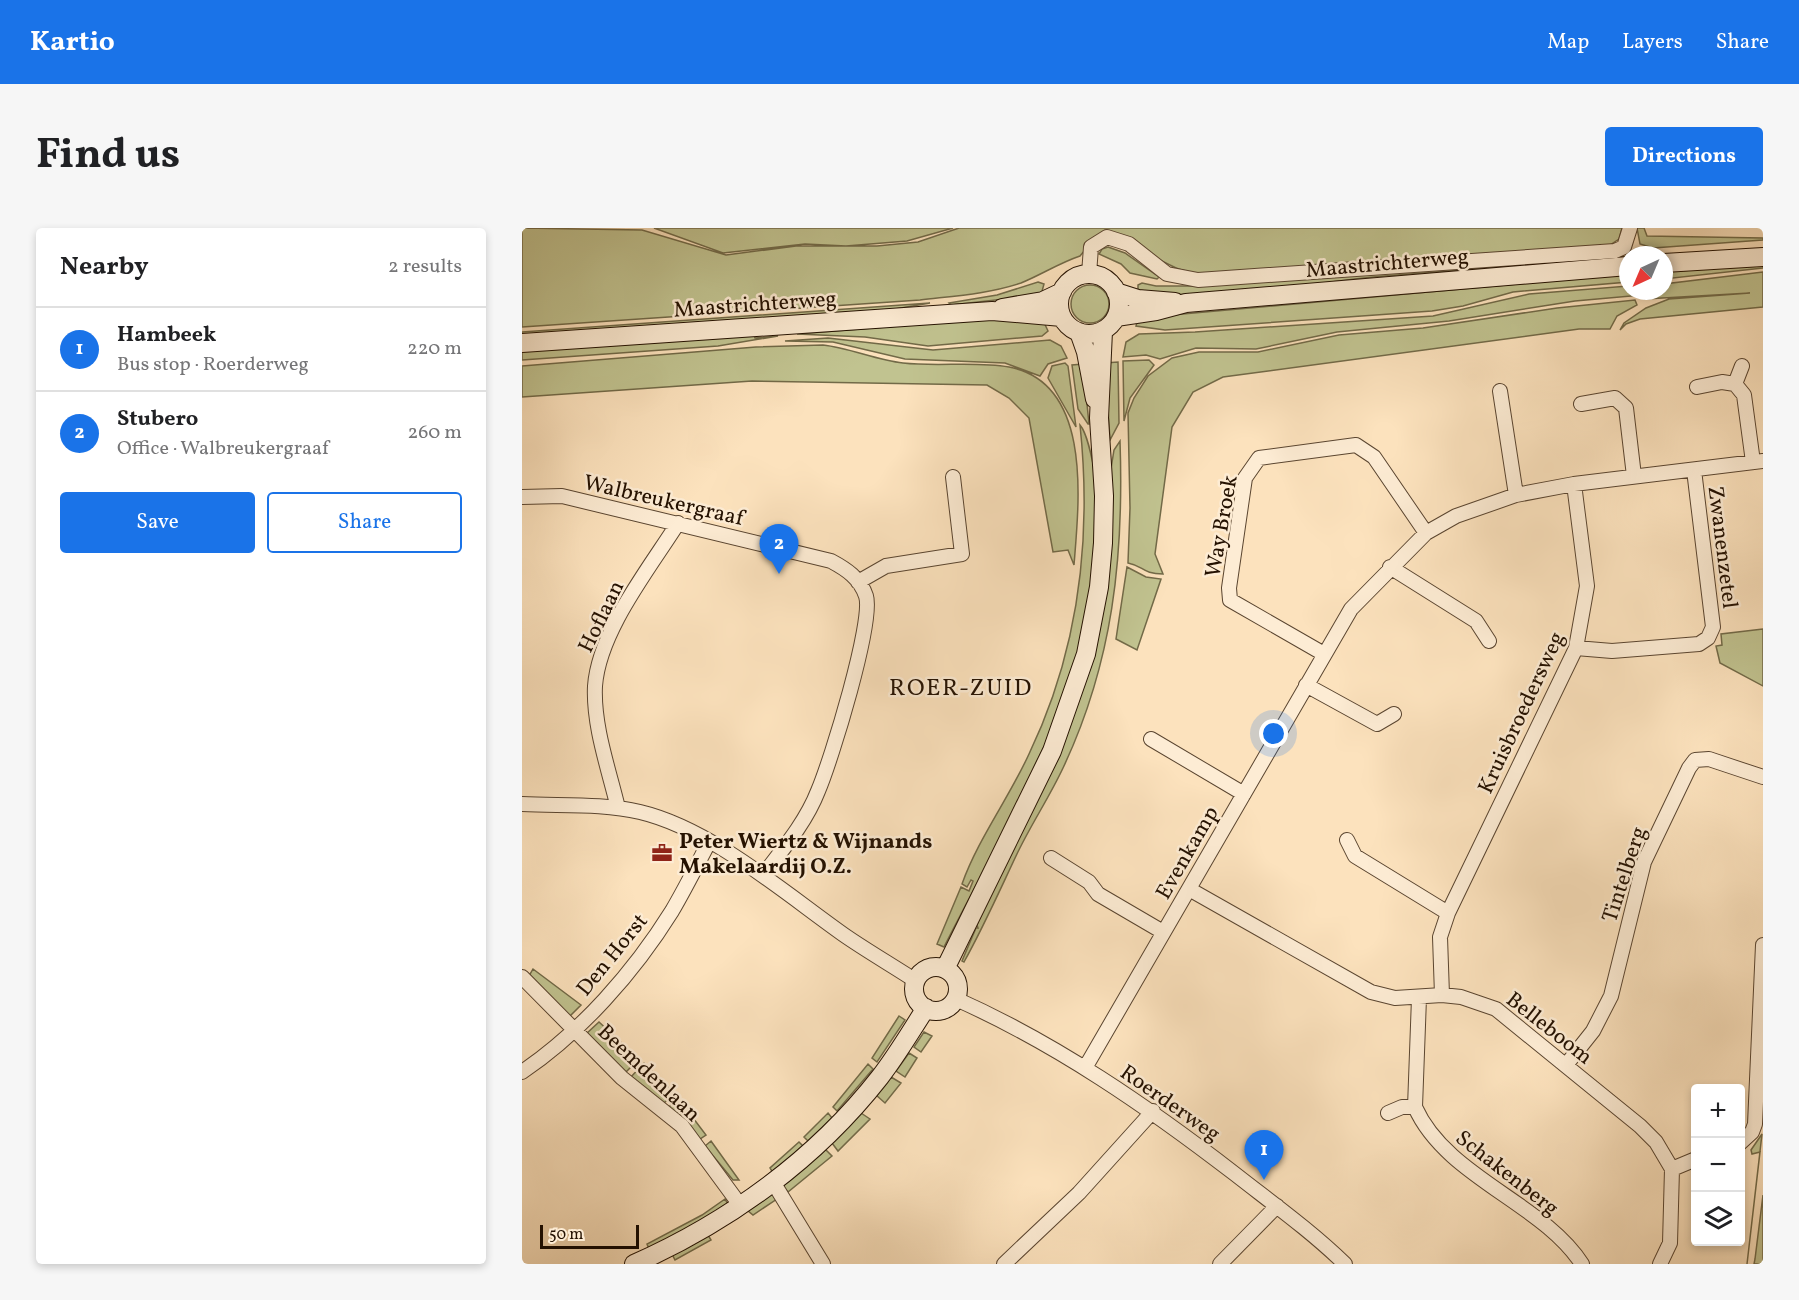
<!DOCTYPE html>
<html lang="en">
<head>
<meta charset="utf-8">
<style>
	body { margin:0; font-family:Vollkorn,serif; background:#f6f6f6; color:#202124 }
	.controls { position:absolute; right:18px; bottom:18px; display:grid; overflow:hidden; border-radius:6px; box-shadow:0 3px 9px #0003 }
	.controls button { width:54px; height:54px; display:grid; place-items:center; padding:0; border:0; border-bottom:2px solid #e0e0e0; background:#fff; color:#202124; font:30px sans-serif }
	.compass { position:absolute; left:1097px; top:18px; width:54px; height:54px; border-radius:50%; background:#fff; box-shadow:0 3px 9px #0003; rotate:224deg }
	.scale { position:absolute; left:18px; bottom:15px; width:99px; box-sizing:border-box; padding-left:6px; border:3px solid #241101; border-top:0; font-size:16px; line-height:21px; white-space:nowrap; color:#241101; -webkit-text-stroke:4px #fdecd4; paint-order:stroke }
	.you { position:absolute; left:752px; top:506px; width:21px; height:21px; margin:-15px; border:4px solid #fff; border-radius:50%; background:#1a73e8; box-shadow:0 0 0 9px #1a73e833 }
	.badge { display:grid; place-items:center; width:39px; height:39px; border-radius:50%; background:#1a73e8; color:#fff; font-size:20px; font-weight:700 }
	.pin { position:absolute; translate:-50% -50px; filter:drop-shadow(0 2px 3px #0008) }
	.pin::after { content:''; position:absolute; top:32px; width:21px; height:18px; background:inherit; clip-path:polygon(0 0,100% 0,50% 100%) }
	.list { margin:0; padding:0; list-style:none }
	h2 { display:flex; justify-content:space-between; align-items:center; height:78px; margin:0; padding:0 24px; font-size:26px }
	h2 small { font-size:20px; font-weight:400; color:#757577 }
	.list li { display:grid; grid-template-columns:39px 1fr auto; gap:18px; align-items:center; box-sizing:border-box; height:84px; padding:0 24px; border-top:2px solid #e0e0e0 }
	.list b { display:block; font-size:22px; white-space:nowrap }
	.list p { margin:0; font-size:20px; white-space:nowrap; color:#757577 }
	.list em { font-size:20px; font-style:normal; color:#757577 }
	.actions { display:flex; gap:12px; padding:18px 24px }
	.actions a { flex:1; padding:14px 0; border:2px solid #1a73e8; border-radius:6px; text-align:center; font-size:21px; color:#1a73e8 }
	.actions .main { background:#1a73e8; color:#fff }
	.icon { flex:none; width:33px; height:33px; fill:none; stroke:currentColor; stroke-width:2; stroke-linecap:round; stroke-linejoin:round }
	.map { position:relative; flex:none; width:1241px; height:1036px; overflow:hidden; border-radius:6px }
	header { display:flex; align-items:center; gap:36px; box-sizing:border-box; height:84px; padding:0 30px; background:#1a73e8; color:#fff }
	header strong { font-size:28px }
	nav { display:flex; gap:33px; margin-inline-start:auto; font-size:21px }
	.intro { display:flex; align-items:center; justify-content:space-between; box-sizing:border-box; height:144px; padding:0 36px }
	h1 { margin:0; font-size:42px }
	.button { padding:15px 27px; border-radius:6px; background:#1a73e8; color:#fff; font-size:21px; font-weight:700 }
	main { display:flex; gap:36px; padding:0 36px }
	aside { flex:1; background:#fff; border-radius:6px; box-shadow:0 3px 9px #0003 }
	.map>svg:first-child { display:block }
	.green { fill:#c1c390; stroke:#726a48; stroke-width:1.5 }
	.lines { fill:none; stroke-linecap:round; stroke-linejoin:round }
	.street-casing { stroke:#5a4530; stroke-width:16 }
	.secondary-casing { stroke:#241101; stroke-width:20 }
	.street { stroke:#fdecd4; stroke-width:14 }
	.secondary { stroke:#fdecd4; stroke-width:18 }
	.labels { text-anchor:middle; stroke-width:5; stroke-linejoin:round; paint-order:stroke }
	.street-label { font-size:22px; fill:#241101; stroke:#fdecd4 }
	.poi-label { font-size:22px; font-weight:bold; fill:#241101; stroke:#fdecd4; text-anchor:start }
	.neighbourhood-label { font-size:24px; letter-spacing:1.5px; fill:#241101; stroke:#fdecd4 }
</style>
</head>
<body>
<header>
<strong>Kartio</strong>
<nav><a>Map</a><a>Layers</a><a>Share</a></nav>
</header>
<div class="intro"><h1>Find us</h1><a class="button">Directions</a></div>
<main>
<aside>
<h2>Nearby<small>2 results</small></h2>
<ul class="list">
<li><span class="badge">1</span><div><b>Hambeek</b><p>Bus stop · Roerderweg</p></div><em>220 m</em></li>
<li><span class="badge">2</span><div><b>Stubero</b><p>Office · Walbreukergraaf</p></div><em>260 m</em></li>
</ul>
<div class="actions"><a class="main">Save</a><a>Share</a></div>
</aside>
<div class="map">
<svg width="1241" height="1036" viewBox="0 0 1241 1036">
	<rect width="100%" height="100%" fill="#fce2bd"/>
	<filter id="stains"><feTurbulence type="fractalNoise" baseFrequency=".00333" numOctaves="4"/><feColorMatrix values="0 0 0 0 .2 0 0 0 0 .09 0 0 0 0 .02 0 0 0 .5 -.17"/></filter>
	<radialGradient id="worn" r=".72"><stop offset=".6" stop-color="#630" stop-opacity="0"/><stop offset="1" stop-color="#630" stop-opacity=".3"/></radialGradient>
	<path class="green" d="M0,0L120,2L204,27L274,18H355L396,14L437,0H1100L1097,11L1088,17L677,46C668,44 659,43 650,38C620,23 579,0 558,28C537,35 519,47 499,55C466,66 431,68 398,72L0,99Z
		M132,0H431L385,13L324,18L283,16L201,25Z
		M1115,0H1122L1125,8L1241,10V12L1131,20L1118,16Z
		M586,19L603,25L637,49L635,51L608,45L599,36L577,26L580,21Z
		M1106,28L1092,32C1009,38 925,42 842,50C768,58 690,75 616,62V57L620,55L634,58H683Z
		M1241,37V40L1142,51V44Z
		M1241,44V79L1118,91L1104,96L1098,102L1102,95L1124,80L1147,71L1228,65L1123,71L1120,67L1053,73L927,93L815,104L734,121L674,120L638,131L624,127L601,129L604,114L617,106L673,104L911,88L1007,66L1106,58V63H1142V56Z
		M1106,46V54L991,64L941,78L910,83L643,102L614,98L616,90Z
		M516,54L522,56L519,67L429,77L427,75L475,67Z
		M549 76a19 19 0 1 1 38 0a19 19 0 1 1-38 0Z
		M1113,72L1115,77L1095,88L1088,101H1057L701,149L671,164L650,199L633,326L641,346C620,346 622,338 606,335L608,280L606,185L612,170L626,148L650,130L677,124H736L817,107L901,100L1035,80Z
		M408,75L373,81L0,107V104Z
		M520,90L526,103L520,108L406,118L343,109L275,106L465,91Z
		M232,107L233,110L256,108L196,118L0,132V123Z
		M306,110L411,122L528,112L539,118L545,130L526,136L518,148L483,135L383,131L311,114L263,113Z
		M301,117C328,120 354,132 381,135C416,139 453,133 487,139C571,155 557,274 552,337L546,322L531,324L507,190L487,170L465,157L230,153L0,169V138L234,119Z
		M627,132L632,137L608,170L602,193L601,133Z
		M596,134L597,195L588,212L583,135Z
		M543,135L546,138L554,199L526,150L530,138Z
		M561,136L567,196H566L556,181L550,137Z
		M558,197C567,207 572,243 575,255C573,316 571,381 552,439C521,539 465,634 422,719L415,716L439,659L447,663L451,653L449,652L445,659L440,656C456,611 487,570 507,526C557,422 570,311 558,197Z
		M598,213C602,329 591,434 541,540C527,570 508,598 494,628C477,664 461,700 442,734L440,733L454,700H456L455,697L465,670L548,494L592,222Z
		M605,339L624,349L639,351L615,422L594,411Z
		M1241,401V458L1198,435L1194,418L1200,417L1199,406Z
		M11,741L59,777L47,789L7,748Z
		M377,788L383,792L355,834L350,830Z
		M77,794L117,831L103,845L64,806Z
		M402,804L410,808L399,824L392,819Z
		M387,825L395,830L383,849L374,843Z
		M122,835L152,865L141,876L108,850Z
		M346,836L351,841L315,883L311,879Z
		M369,849L379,855L363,875L354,867Z
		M156,870L184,907L178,911L147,879Z
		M306,885L310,890L286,913L282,909Z
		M339,885L348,891L316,923L310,915Z
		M1240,906L1225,1036L1238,924L1230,926L1229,922Z
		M189,913L217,952H211L183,918Z
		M277,914L281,918L251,945L248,940Z
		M303,921L310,928L266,964L260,957Z
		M252,963L255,971L231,987L225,982Z
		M1241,967V1036H1232L1233,1031Z
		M203,971L206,976L203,980L127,1021L125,1016L180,987Z
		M186,1007L189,1012L153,1032L150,1026Z"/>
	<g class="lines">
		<g class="street-casing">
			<path id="street" d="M567,46L569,19L585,9L607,16L645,46L676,52L1093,23L1102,19L1108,0
				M1213,156L1220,138
				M1175,159L1200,154L1213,156L1222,167L1231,234
				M978,163L994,267
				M1059,176L1093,170L1104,180L1112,248
				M0,269L40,268L309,333C324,341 338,350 344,368C352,393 309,533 296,563C284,594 261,621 241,647
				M868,339L954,393L967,413
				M336,354L364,338L440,326L431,249
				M1054,420L1090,423L1177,416L1186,410L1191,399L1172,242
				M802,426L708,372L707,360L723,250L737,230L834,217L852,229L904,305
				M784,457L855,496L872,486
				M629,511L722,566
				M0,576C38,578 81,575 118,584C190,601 265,667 325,709C347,724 371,738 394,753
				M96,580C87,542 71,498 73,458C77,403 127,341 156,295
				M825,612L833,628L926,685
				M529,630L567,654L576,666L641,704
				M667,661L849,764L873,770L920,767L939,769L974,781L1118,898L1134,914L1150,941L1148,1015L1138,1036
				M0,749L100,850L160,898L218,977
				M920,767L918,709L926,685L1054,420L1065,358L1052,256
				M434,771C535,816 626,879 713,946C750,975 789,1003 823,1036
				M1044,837L1071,803L1089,768L1122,634L1167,540L1173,532L1187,531L1241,549
				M563,840L829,381L904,305L934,288L994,267L1052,256L1241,233
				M0,844C59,804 112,744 150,683C163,661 175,637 187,614
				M893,879C924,949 1021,975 1060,1036
				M866,885L880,879H893L897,770
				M1218,915L1230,904L1233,896L1241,717
				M1150,941L1174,931
				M251,954L301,1036
				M482,1036L557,965L631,883
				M698,1036L755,978"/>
		</g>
		<g class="secondary-casing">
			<path id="secondary" d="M1142,35L1241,29
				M537 76a30 30 0 1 1 60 0a30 30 0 1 1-60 0Z
				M594,64L616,71L653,74
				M480,80L521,73L540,64
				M594,89L634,83L664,75L1106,38
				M557,104L564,124L573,171
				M0,115L470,83L540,89
				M392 761a22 22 0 1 1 44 0a22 22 0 1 1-44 0Z
				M423,741L530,523L564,426L577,359L581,315L582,268L577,190L581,103
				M112,1036C207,994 294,931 358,849C375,827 389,803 404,780"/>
		</g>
		<use href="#street" class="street"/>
		<use href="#secondary" class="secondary"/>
	</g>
	<defs>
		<g id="office-bare" transform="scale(1.62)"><path d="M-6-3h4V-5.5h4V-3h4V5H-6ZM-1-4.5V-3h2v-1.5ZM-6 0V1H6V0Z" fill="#8f2418" stroke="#fdecd4" stroke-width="2.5" paint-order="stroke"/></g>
	</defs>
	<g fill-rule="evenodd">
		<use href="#office-bare" x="140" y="625"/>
	</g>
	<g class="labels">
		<g class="street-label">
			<text transform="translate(865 34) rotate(-5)" y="8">Maastrichterweg</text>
			<text transform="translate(233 75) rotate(-4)" y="8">Maastrichterweg</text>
			<text transform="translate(142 271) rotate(13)" y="8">Walbreukergraaf</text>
			<text transform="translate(698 298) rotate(-80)" y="8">Way Broek</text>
			<text transform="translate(1202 319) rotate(83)" y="8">Zwanenzetel</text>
			<text transform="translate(78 388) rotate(-64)" y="8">Hoflaan</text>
			<text transform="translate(998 484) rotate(-65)" y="8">Kruisbroedersweg</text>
			<text transform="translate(664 624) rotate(-60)" y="8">Evenkamp</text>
			<text transform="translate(1101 646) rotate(-72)" y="8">Tintelberg</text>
			<text transform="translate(89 726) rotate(-51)" y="8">Den Horst</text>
			<text transform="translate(1028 799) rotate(38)" y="8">Belleboom</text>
			<text transform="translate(128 844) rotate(43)" y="8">Beemdenlaan</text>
			<text transform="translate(649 874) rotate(35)" y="8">Roerderweg</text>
			<text transform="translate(986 944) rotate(38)" y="8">Schakenberg</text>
		</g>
		<g class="poi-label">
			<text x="157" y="620">Peter Wiertz &amp; Wijnands<tspan x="157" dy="25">Makelaardij O.Z.</tspan></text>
		</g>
		<g class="neighbourhood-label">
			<text x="439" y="467">ROER-ZUID</text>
		</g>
	</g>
	<rect width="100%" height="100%" filter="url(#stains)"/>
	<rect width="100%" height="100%" fill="url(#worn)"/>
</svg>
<div class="controls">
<button>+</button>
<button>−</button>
<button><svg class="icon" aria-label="layers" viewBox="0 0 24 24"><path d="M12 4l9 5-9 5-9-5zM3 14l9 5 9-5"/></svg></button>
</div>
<svg class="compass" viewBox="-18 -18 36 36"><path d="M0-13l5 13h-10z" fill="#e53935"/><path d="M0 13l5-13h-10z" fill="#757577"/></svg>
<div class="scale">50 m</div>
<div class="you"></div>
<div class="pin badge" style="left:742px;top:952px">1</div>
<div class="pin badge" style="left:257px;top:346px">2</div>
</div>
</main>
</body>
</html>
